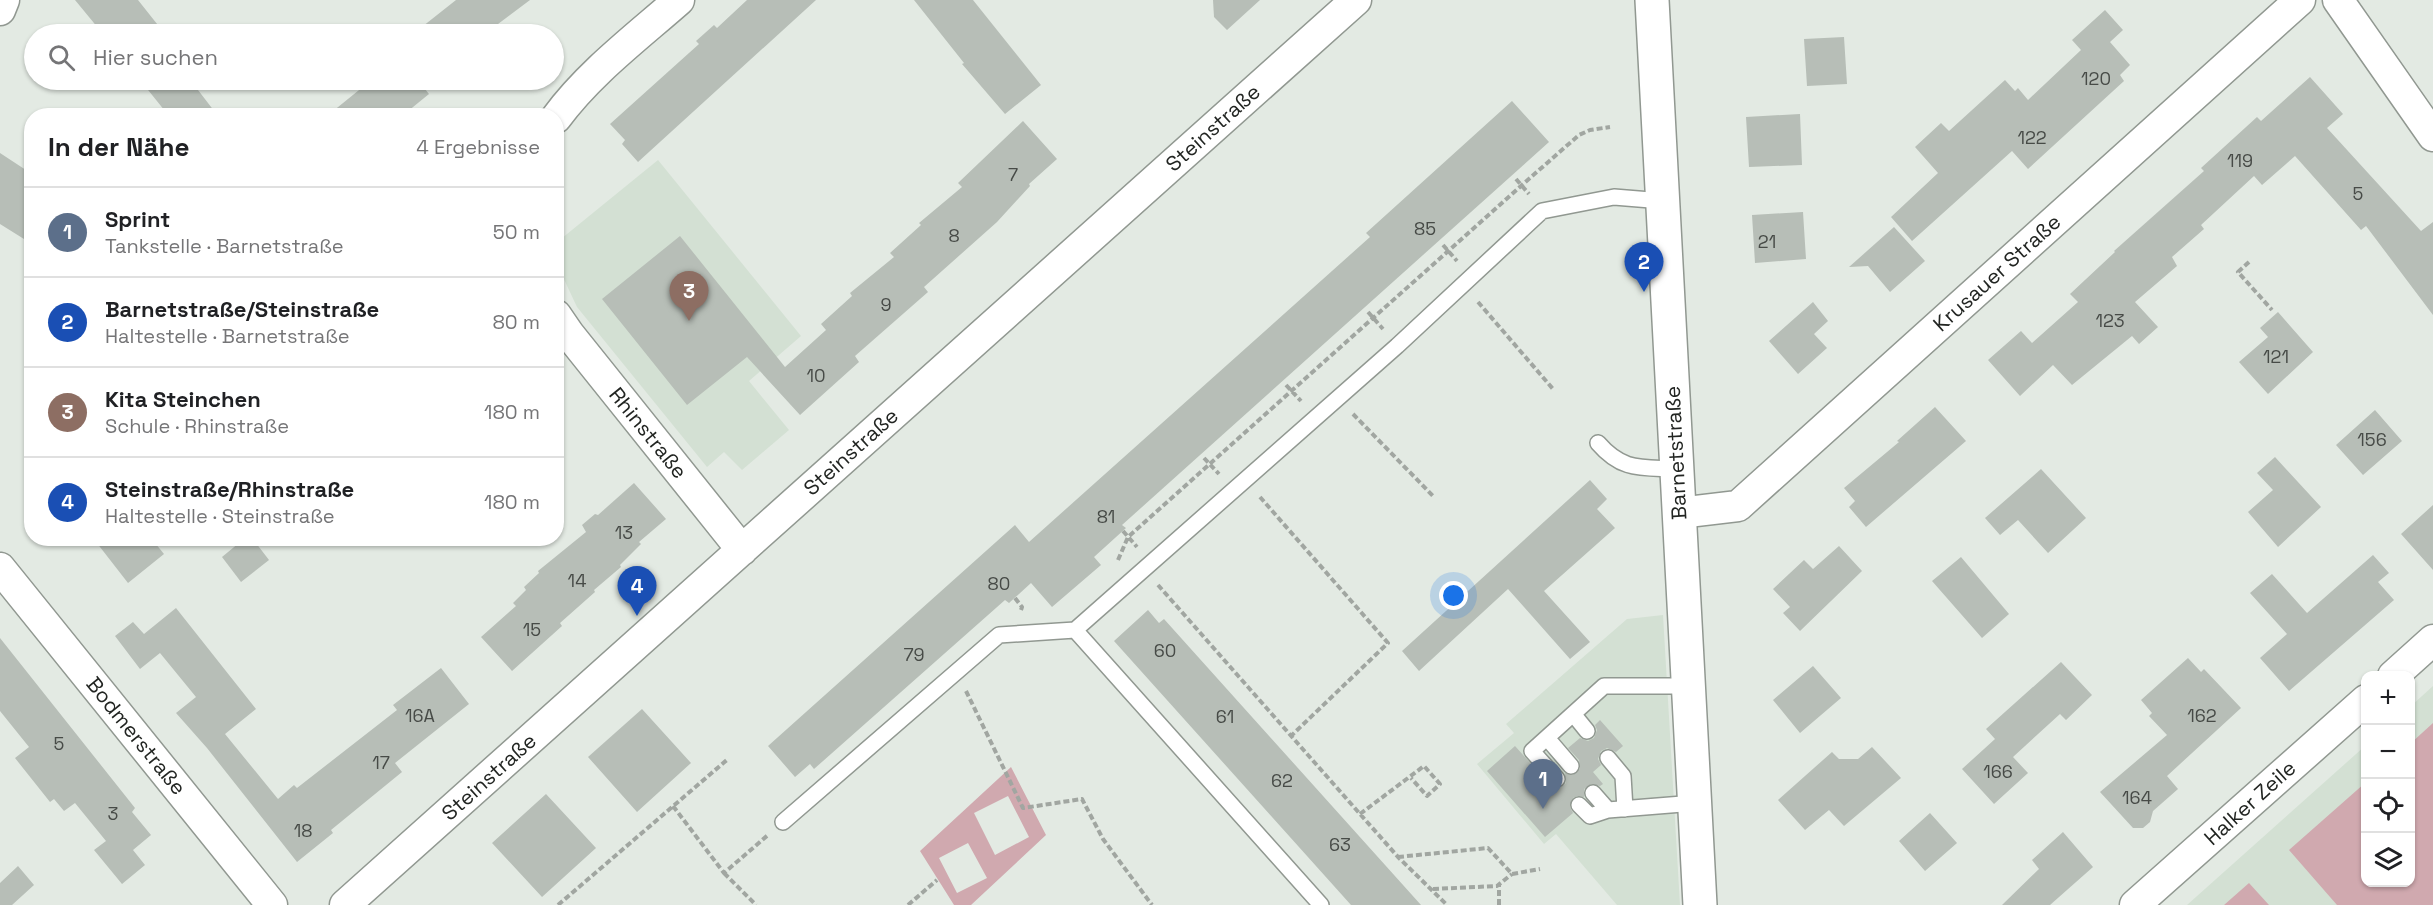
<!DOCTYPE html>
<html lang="de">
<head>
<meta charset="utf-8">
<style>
	body { margin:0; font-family:"Space Grotesk",sans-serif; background:#f6f6f6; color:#202124 }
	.controls { position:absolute; right:18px; bottom:18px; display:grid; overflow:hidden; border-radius:12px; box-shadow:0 2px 4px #0004 }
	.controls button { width:54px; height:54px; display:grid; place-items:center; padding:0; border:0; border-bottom:2px solid #e0e0e0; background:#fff; color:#202124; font:30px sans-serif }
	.you { position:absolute; left:1454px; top:596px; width:21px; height:21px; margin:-15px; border:4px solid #fff; border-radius:50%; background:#1a73e8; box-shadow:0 0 0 9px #1a73e833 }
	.badge { display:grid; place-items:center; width:39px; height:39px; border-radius:50%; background:#ea580c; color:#fff; font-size:20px; font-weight:700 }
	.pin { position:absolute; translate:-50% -50px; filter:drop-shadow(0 2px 3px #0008) }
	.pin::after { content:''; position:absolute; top:32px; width:21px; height:18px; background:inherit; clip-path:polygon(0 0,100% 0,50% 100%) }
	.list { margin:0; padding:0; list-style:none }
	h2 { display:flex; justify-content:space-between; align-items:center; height:78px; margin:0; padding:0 24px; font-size:26px }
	h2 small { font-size:20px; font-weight:400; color:#757577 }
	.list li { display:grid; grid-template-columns:39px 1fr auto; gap:18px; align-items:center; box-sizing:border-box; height:90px; padding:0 24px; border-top:2px solid #e0e0e0 }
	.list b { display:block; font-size:22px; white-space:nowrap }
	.list p { margin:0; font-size:20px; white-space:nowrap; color:#757577 }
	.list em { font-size:20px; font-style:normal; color:#757577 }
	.icon { flex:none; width:33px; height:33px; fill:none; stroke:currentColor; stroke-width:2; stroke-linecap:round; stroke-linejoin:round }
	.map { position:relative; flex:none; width:2433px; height:905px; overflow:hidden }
	.search { position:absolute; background:#fff; box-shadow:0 2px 4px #0004; left:24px; top:24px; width:540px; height:66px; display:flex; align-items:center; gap:15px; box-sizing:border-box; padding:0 21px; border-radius:33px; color:#757577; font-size:22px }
	.panel { position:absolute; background:#fff; box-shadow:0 2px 4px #0004; left:24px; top:108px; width:540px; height:438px; border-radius:24px }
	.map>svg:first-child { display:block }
	.built { fill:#d3e0d3 }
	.green { fill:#d0a9af; fill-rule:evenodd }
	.building { fill:#b7beb7 }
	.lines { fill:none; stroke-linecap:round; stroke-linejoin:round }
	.service-casing { stroke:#919891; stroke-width:18 }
	.minor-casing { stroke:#919891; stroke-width:33 }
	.tertiary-casing { stroke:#919891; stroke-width:36 }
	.path { stroke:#a1a6a1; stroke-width:4; stroke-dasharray:6 3; stroke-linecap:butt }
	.service { stroke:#fff; stroke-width:15 }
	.minor { stroke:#fff; stroke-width:30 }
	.tertiary { stroke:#fff; stroke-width:33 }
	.labels { text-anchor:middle; stroke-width:6; stroke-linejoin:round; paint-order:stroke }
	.number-label { font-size:18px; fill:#474b47 }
	.street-label { font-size:21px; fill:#222522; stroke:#fff }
</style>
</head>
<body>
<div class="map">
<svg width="2433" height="905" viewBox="0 0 2433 905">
	<rect width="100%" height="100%" fill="#e3eae3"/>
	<path class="built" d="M658,160L801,336L749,381L789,430L742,470L724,452L707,467L577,307L562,275L557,256L556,243Z
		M1663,615L1680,905H1617L1556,834L1544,844L1477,764L1514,733L1506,724L1627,619Z
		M2433,686V905H2187L2365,746L2366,882H2410L2411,706Z"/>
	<path class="green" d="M2433,723V905H2337L2289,850L2365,783L2366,882H2410L2411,743Z
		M1011,767L1046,835L971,905H954L920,851ZM1008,796L1029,837L995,855L974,813ZM968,843L987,878L957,893L939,858Z
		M2249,883L2269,905H2224Z"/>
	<path class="building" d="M75,0H138L165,34H103Z
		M456,0H530L486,33L488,34H413Z
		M747,0H816L638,162L622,144L625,140L610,124L699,44L696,41L714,25L717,28Z
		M914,0H973L1041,85L1005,114L962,64L964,63Z
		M1213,0H1260L1227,30L1214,17Z
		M2105,10L2123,30L2110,42L2130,65L2120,75L2124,81L2028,169L2012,151L1912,241L1891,217L1938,173L1915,147L1941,123L1949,131L2005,80L2015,91L2018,88L2028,100L2081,50L2072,40Z
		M1844,37L1847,84L1807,86L1804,39Z
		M2310,77L2343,114L2327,128L2421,231L2433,222V315L2366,226L2361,230L2295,156L2262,185L2254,176L2201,225L2204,229L2172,257L2177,266L2135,302L2158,327L2139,344L2132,336L2072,385L2053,365L2020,396L1988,360L2021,331L2032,343L2078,302L2070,294L2115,252L2114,251L2204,171L2201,168L2257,117L2261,121Z
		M140,80H201L205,84L198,90L218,116H169Z
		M369,80H436L425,89L429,94L402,116H327L364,86L362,84Z
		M1512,101L1549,142L1122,525L1126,528L1094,557L1101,565L1052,607L1031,583L1009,603L1005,600L814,769L810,764L795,777L768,746L1015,525L1029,542L1370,237L1366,233Z
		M1800,114L1802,165L1749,167L1746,117Z
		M1023,121L1057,159L1029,184L1030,186L997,222L924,287L928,292L855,356L859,362L800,415L747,357L687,405L602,299L680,236L785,367L826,330L821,324L852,296L850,293L894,257L890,253L921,225L919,223L962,187L958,183Z
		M0,153L32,174V244L0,224Z
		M1803,212L1806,259L1755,263L1752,215Z
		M1894,227L1925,261L1890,292L1868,266L1849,267Z
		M1813,302L1828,321L1814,334L1827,348L1798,374L1769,341Z
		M2278,312L2313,352L2268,394L2239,362L2268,337L2260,328Z
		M1935,407L1966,441L1866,527L1849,507L1855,501L1844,488L1899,442L1897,441Z
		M2375,410L2402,441L2363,475L2336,445Z
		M2275,457L2321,507L2278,547L2248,512L2273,490L2257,473Z
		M2041,469L2086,518L2048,553L2018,520L2000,535L1985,518Z
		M1590,480L1607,499L1597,509L1615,528L1544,591L1590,642L1570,659L1508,589L1419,671L1402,651Z
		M634,483L666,519L639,542L641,544L620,565L621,567L594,590L595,592L560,623L562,626L512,671L481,637L516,606L513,603L526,590L524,587L539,573L538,571L586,532L582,525L595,514L598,515Z
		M2433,505V570L2401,534Z
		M93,538H151L164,554L128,583Z
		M245,538H252L269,560L241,582L222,557Z
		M1839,546L1862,571L1800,631L1783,613L1790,607L1773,589L1804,560L1813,569Z
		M2373,555L2389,573L2378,582L2394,600L2289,691L2260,658L2287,634L2250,593L2272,574L2307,613Z
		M1961,557L2009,614L1982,638L1932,581Z
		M176,608L256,709L225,734L278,799L294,785L297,788L397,710L393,705L441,668L469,704L395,763L402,772L331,830L333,833L297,862L207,748L176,713L196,697L160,653L140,669L115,636L133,622L144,634Z
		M1148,610L1159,623L1164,619L1421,905H1351L1114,641Z
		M0,638L135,808L132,812L151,835L133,850L145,865L122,884L94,850L106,841L75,803L64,811L54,799L50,802L15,758L29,747L0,711Z
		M2188,658L2201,672L2204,669L2241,708L2167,776L2178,789L2153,811L2150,822L2143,828H2133L2100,792L2167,735L2149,716L2152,713L2141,700Z
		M2061,662L2092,695L2066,720L2060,714L2013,757L2028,773L1994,804L1962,769L1995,739L1986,729Z
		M1813,666L1841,698L1800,733L1773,700Z
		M642,709L691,763L637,812L588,757Z
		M1600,720L1623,746L1616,752L1607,748L1601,751L1598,759L1601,765L1593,772L1603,784L1600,786L1591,784L1584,789V797L1577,796L1573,798L1570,807L1573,813L1545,837L1487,771L1515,746L1550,785L1560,788L1566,783L1565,773L1573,775L1580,769L1579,760L1568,748L1580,738L1588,741L1594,738L1597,730L1595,725Z
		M1872,747L1901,778L1844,826L1829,810L1805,830L1778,800L1832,752L1839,759H1858Z
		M546,794L596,848L542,897L492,843Z
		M1930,813L1957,843L1925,871L1899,841Z
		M2063,832L2093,867L2050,905H2002L2039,869L2032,860Z
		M18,866L34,885L12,905H0V883Z"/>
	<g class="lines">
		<g class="service-casing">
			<path id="service" d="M1598,443C1623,472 1642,467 1677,469
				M1075,630L1321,905
				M1574,715L1587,731
				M1547,738L1571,766
				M1608,758L1623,776L1625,809
				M1557,779L1532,751L1604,686H1688
				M1579,805L1590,816L1608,810L1593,793
				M1608,810L1695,803
				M783,822L999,635L1075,630L1397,346L1542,211L1614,197L1663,201"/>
		</g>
		<g class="minor-casing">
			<path id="minor" d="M2338,0L2433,136
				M0,10L4,0
				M556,118C589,73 637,37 679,0
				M556,315L569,334L742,550
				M1679,513L1738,506L2300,0
				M0,568L272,905
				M2393,676L2433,640
				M345,905L1356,0
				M2135,905L2366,700"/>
		</g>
		<g class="tertiary-casing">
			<path id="tertiary" d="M1652,0L1700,905"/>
		</g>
		<path class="path" d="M1516,179L1529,194
			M1443,245L1457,261
			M2249,262L2238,272L2272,310
			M1478,302L1553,389
			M1368,312L1383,329
			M1286,385L1301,401
			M1353,414L1434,497
			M1204,458L1219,474
			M1260,497L1388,643L1291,736
			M1123,531L1137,547
			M1118,560L1128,537L1522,185L1579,135L1590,130L1610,127
			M1158,585L1398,857L1447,905
			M1015,598L1022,607L1021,610
			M966,691L1023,808L1082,799L1103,839L1152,905
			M673,806L724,873L768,835
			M1360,814L1424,766L1440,784L1427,796L1411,778
			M1398,857L1488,848L1512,874L1540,869
			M724,873L756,905
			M1433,889L1497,886L1512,874
			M558,905L728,759
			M908,905L937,880
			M1499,905V884"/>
		<use href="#service" class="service"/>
		<use href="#minor" class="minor"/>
		<use href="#tertiary" class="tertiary"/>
	</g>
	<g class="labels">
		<g class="number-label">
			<text x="2096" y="85">120</text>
			<text x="2032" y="144">122</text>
			<text x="2240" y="167">119</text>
			<text x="1013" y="181">7</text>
			<text x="2358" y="200">5</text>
			<text x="1425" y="235">85</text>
			<text x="954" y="242">8</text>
			<text x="1767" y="248">21</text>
			<text x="886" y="311">9</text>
			<text x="2110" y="327">123</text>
			<text x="2276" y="363">121</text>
			<text x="816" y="382">10</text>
			<text x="2372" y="446">156</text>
			<text x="1106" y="523">81</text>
			<text x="624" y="539">13</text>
			<text x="577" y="587">14</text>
			<text x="999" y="590">80</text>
			<text x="532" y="636">15</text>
			<text x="1165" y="657">60</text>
			<text x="914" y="661">79</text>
			<text x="420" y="722">16A</text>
			<text x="2202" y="722">162</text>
			<text x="1225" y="723">61</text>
			<text x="59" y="750">5</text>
			<text x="381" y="769">17</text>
			<text x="1998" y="778">166</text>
			<text x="1282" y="787">62</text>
			<text x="2137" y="804">164</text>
			<text x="113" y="820">3</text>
			<text x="303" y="837">18</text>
			<text x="1340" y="851">63</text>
		</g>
		<g class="street-label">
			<text transform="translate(1213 128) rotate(-42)" y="7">Steinstraße</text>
			<text transform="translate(1997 273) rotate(-42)" y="7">Krusauer Straße</text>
			<text transform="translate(648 433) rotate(51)" y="7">Rhinstraße</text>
			<text transform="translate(851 452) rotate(-42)" y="7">Steinstraße</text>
			<text transform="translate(1676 453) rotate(-93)" y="7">Barnetstraße</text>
			<text transform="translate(136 736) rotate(51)" y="7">Bodmerstraße</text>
			<text transform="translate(489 777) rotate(-42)" y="7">Steinstraße</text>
			<text transform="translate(2250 803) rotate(-42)" y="7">Halker Zeile</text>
		</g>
	</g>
</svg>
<div class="controls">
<button>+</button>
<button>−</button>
<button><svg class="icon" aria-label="locate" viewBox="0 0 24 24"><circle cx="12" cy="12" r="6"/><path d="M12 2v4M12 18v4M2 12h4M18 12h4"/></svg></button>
<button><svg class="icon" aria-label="layers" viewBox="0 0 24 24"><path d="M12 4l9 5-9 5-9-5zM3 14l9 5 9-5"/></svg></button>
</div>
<div class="you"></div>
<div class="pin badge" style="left:1543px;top:809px;background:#5c6f8a">1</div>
<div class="pin badge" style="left:1644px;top:292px;background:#1a4fb4">2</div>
<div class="pin badge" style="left:689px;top:321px;background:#8d6e63">3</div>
<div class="pin badge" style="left:637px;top:616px;background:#1a4fb4">4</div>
<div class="search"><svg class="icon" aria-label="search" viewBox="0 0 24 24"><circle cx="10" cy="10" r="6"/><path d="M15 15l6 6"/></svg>Hier suchen</div>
<section class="panel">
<h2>In der Nähe<small>4 Ergebnisse</small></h2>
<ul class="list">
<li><span class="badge" style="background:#5c6f8a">1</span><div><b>Sprint</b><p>Tankstelle · Barnetstraße</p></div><em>50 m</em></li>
<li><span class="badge" style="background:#1a4fb4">2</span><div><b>Barnetstraße/Steinstraße</b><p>Haltestelle · Barnetstraße</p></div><em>80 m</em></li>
<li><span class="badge" style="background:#8d6e63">3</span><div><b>Kita Steinchen</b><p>Schule · Rhinstraße</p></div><em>180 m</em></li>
<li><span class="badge" style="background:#1a4fb4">4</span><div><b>Steinstraße/Rhinstraße</b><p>Haltestelle · Steinstraße</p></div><em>180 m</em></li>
</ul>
</section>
</div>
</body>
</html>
